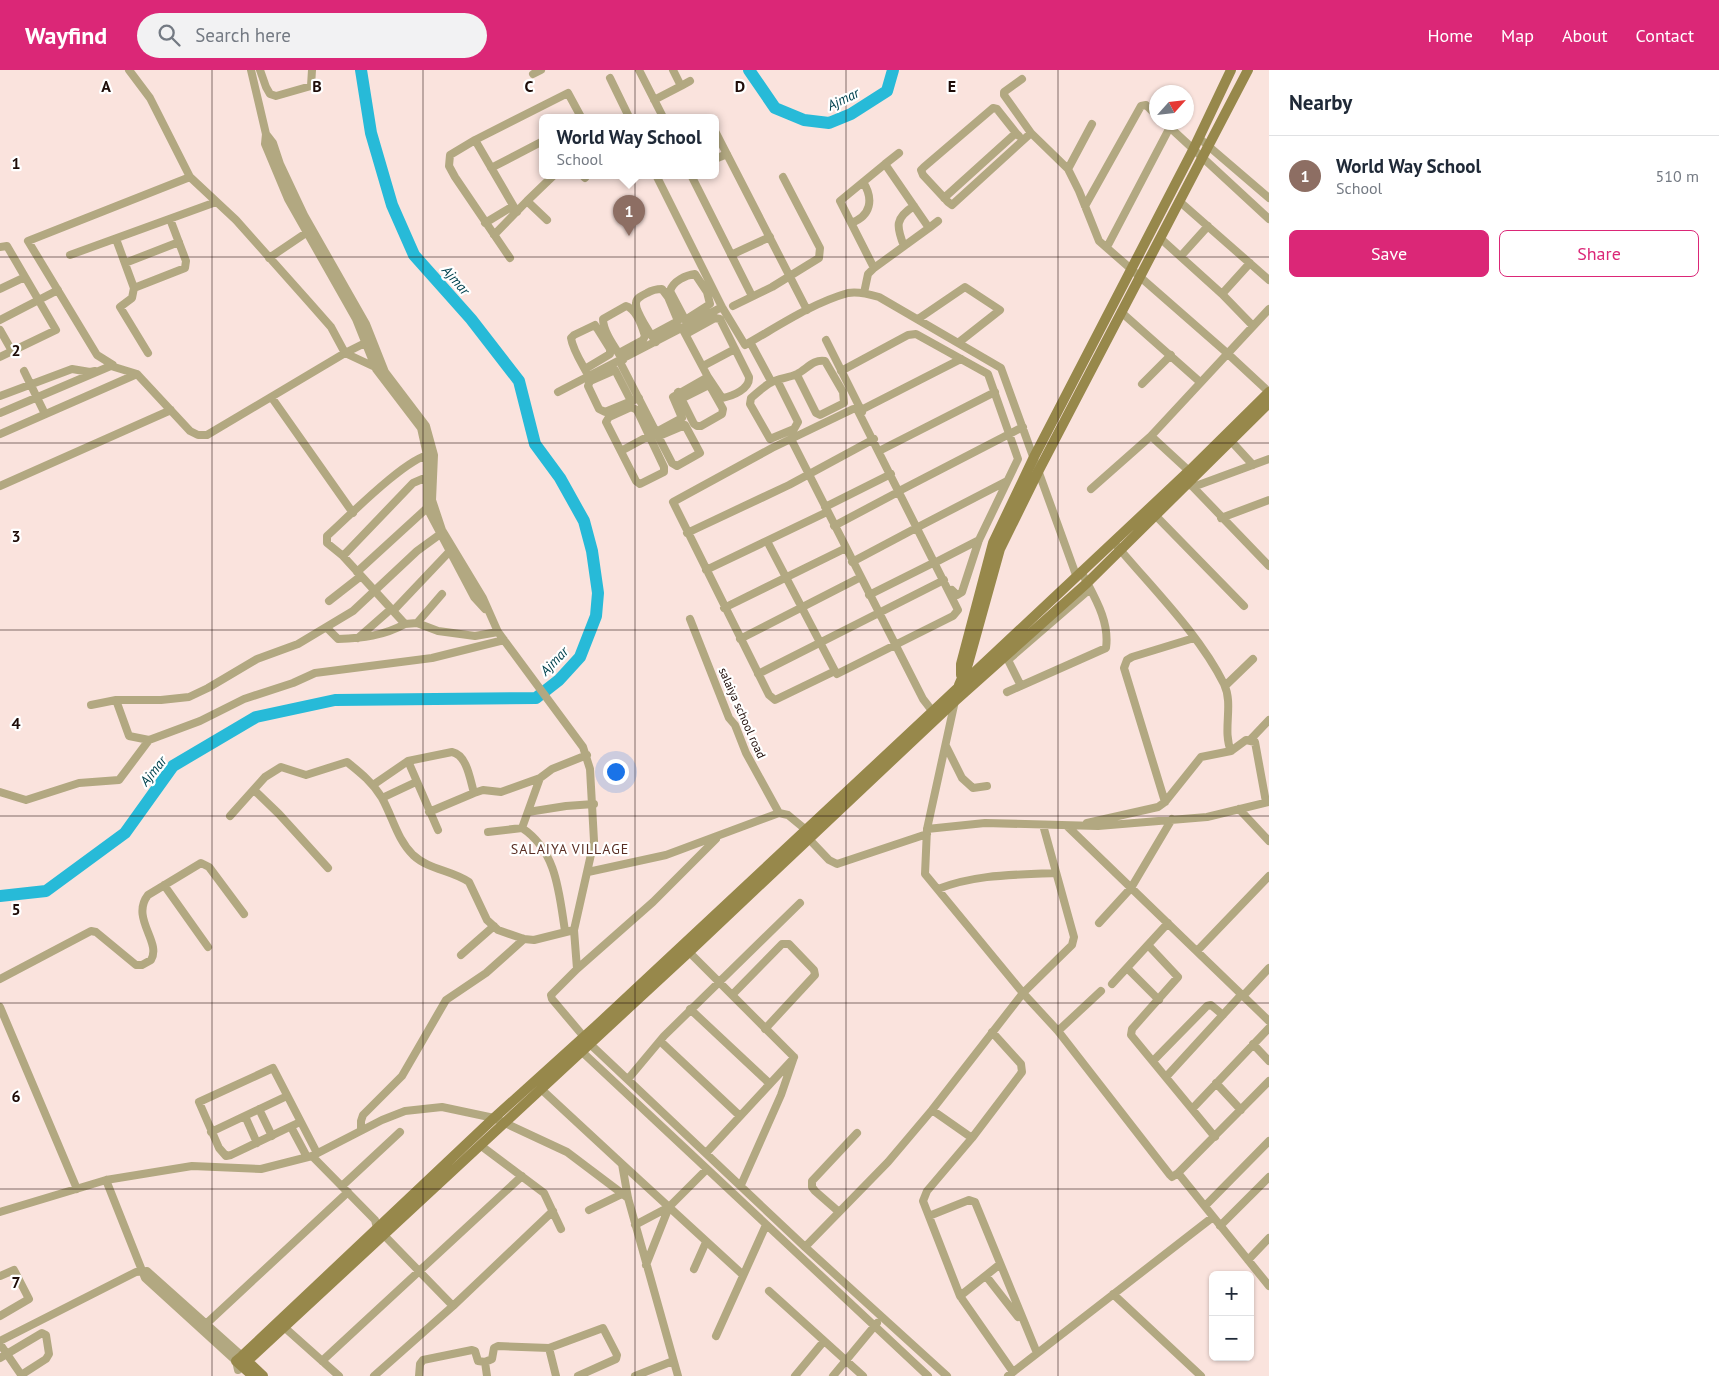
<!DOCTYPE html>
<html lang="en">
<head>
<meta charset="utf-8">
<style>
	body { margin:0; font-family:"PT Sans",sans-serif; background:#f2f2f3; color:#1f2937 }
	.controls { position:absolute; right:15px; bottom:15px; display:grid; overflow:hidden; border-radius:8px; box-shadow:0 1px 4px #0004 }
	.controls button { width:45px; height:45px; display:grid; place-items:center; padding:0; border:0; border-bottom:1px solid #e0e1e3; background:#fff; color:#1f2937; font:25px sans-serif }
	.compass { position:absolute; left:1149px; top:15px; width:45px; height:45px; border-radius:50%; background:#fff; box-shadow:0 1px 4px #0004; rotate:63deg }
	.you { position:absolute; left:615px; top:701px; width:18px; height:18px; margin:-12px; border:4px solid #fff; border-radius:50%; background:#1a73e8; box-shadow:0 0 0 8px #1a73e833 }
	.badge { display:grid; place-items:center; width:32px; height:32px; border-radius:50%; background:#db2777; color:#fff; font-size:16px; font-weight:700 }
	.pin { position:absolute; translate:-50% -41px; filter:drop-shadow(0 1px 2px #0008) }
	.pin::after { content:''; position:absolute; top:26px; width:18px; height:15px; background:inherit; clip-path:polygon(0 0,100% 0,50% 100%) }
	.popup { position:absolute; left:539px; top:44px; width:180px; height:65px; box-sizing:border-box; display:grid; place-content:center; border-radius:8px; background:#fff; filter:drop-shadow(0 1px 4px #0005); font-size:16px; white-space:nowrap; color:#747a83 }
	.popup b { font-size:19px; color:#1f2937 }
	.popup::after { content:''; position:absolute; left:50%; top:100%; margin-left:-10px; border:10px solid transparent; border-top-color:#fff }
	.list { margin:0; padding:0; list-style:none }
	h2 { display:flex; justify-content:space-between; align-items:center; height:65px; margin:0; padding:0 20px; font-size:21px }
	h2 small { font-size:16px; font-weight:400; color:#747a83 }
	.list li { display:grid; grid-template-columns:32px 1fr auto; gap:15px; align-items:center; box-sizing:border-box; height:80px; padding:0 20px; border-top:1px solid #e0e1e3 }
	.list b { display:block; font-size:19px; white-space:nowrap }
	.list p { margin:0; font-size:16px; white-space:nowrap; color:#747a83 }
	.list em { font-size:16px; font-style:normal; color:#747a83 }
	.actions { display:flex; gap:10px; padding:15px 20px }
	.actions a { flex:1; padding:11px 0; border:1px solid #db2777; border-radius:8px; text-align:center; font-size:18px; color:#db2777 }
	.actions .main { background:#db2777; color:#fff }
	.icon { flex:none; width:28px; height:28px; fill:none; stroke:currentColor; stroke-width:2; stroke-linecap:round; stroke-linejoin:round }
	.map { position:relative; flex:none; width:1269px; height:1306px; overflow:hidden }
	header { display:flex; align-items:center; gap:30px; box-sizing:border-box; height:70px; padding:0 25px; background:#db2777; color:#fff }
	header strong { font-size:24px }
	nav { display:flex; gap:28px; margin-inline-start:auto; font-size:18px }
	.search { width:350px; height:45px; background:#f2f2f3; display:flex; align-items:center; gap:12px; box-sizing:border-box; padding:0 18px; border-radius:28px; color:#747a83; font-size:19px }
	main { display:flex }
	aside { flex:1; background:#fff }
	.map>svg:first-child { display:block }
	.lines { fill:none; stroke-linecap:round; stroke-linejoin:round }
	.river { stroke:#27bad8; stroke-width:12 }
	.street { stroke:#b2a881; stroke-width:8 }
	.secondary { stroke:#97884b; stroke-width:10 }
	.grid { fill:none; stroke:#1e0c08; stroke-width:1; stroke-opacity:0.55 }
	.labels { text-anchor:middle; stroke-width:4.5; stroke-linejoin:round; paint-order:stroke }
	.street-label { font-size:12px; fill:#1e0c08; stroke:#fff }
	.water-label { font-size:14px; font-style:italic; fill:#01414d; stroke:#fff }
	.neighbourhood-label { font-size:14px; letter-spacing:1px; fill:#592e23; stroke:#fff }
	.grid-label { font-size:16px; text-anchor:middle; font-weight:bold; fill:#1e0c08; stroke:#fff; stroke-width:4.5; stroke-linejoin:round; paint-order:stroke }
</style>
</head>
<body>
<header>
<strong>Wayfind</strong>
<div class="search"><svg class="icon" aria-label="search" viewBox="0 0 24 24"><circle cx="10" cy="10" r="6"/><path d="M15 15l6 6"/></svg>Search here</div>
<nav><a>Home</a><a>Map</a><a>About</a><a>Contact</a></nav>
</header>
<main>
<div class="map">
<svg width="1269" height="1306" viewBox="0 0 1269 1306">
	<rect width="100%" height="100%" fill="#fae3dd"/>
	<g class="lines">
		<path class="river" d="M749,0L775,38L804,50L829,53L851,44L887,21L893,0
			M0,826L46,821L125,763L173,696L256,647L335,630L536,628L559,610L580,587L596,546L598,523L592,481L584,451L560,408L535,374L519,311L471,249L414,185L392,135L371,63L361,0"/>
		<path class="street" d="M129,0L150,28L190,107L236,150L309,232L331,257L345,283L377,298
			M251,0L266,64L265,74L288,129L356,249L376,299L421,358L427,385V438L474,527L485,539
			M260,0L266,17L270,24L276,26L311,16L312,0
			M639,0L663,47
			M673,0L681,16L690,11
			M533,4L541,0
			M610,8L629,47
			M1022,9L1004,22V25L1031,63L1068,99L1079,121L1099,171L1227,283L1269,322
			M654,30L681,16
			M1164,52L1269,149
			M715,61L807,240
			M1016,63L997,39L993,38L924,97L921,100L923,105L948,132L952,135L1031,63
			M266,64L273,73L280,94L304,145L366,254L385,302L426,356L434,385L432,430L442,460L483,528L498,562L583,677L590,699L594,771L574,860L577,899L551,925L552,929L590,974L805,1177L947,1306
			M1199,68L1269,128
			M475,70L568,23L581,47
			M715,89L727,84
			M885,94L899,83
			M491,98L543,71
			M1068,99L1092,54
			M582,105L585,108
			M656,105L722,237L745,275C777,257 812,233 848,223C858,221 869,224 879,227L1001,298L1076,505
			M691,105L752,226
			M944,128L1016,63L1019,66
			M527,131L554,105
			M1179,131L1269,210
			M1085,136L1141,36L1146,35L1156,45
			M485,153L513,136
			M851,153C871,146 874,129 863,112
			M929,158L938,151
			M494,165L527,131L547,150
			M1160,168L1222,224L1253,256
			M116,169L134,218
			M904,176C896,156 895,148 914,136
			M0,177L7,176L56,260L0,287
			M1107,177L1170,57
			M70,185L216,132
			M731,185L770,167
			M1181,186L1208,156
			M269,188L306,163
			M510,188L455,107L449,96L450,85L475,70L517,142
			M125,193L179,172
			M0,219L25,207
			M864,223L868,204L874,198L840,131L885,94L929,158L874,198
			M1222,224L1250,193
			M733,236L772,217L819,188L820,178L783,107
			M1121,242L1200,312
			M918,249L965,217L1000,240L958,273
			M0,250L58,220
			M685,250L710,234L707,222L695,204C686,205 673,211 670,221L688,255
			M0,260L12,281
			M686,264L715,248L720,249L749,307C750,319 733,326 722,328L708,307
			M652,265L678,251L668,227L662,219C656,219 652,220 647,223C643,225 636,228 636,233C635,241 651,265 656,272
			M826,270L862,342
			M750,272L771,311
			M148,283L120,237L132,228L134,218L185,198L186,191L170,149
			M619,283L643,270L645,266C642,256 636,239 626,236L603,249C603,262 616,279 623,290
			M620,292L672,393L677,396L700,383L685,355L659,366
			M111,296L137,304
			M703,296L735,279
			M585,299L610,284V279L595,255L574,265L571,268C573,281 583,295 589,307
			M24,301L45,344
			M841,301L908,265L916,264L988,304L1018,389L979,470L962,522L957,525L952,520
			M777,310L798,352L794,359L770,369L750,334L751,328C757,323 763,317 770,313C778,308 789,308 797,304C807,299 813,289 825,291L843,322L844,333L820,345L816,343L797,305
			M1142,314L1171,285
			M558,322L722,237
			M678,322L694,354L697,356H701L722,344L723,339L710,316H707L681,329
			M0,326L72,299L90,302L95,301
			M272,328L353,443
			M631,331L615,300L590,311L588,316L599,339L605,342L639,328
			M631,337L637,340L664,397V402L640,414L636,411L606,352L609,347Z
			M861,340L961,289
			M0,343L113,295L97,285L28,171L190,107
			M0,364L137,304L190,361L198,365H207L345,283L367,272
			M1151,366L1189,401
			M791,369L923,629L933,642
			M1231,371L1253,395
			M881,380L995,322
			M621,381L682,348L673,327L708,307L682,258
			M430,385C408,386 346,449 327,466V473L343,486L405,554L417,553L438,561L475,566L498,562
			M1190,415L1193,417L1269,389
			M0,416L171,340
			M1193,417L1269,496
			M1091,419L1151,366L1269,239
			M901,420L1023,357
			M825,437L891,404
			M1156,446L1244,536
			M1221,448L1269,430
			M834,456L900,421
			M920,456L1007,411
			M687,463L789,415L874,369
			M767,471L835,601L837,604L953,546L958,540L857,339H853L772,378L673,432L769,625L775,630L835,601
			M1117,476C1153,519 1199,564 1224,614C1234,635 1222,660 1231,681L1246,670L1255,672L1266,732
			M343,486L413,413L427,407
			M938,491L979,470
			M852,492L918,457
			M706,500L827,442
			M357,502L427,438
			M869,525L935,492
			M329,531L361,506
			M724,538L846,478
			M393,541L449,482
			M690,549L729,648L735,655L746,683L779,743
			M417,553L442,524
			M327,558L338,569C363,568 383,566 405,554
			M358,568L391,539
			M740,569L861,507
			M758,604L944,510
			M1021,616L1008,590L1090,519
			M1225,616L1253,589
			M1007,622L1106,578C1110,550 1093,525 1081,501
			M116,630L129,666L149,670
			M955,631L927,759L925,804L1023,923L1058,961L1170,1105L1172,1107L1178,1103L1269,1011
			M91,635L116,630H161L189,627L208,618L257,589L298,574L353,541L417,481L439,465
			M1250,670L1269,650
			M946,676L962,708L973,718L987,716
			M408,691L438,760
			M373,715L408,691L452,682C467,685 470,709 474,723L483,720L501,722L540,708
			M254,720L279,744L328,798
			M0,722L26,730L79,713L119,710L149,670L200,651L244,629L293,613L315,603L432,588L504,570
			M382,728L416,712
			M1165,732L1124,598L1127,590L1132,587L1194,568
			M1239,739L1269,771
			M429,742L474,723
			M528,742L566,736L594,734
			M230,746L265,707L281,697L306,705L347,692C361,703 373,713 382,728C393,748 397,769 413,785C429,800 452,800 469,812L487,850L498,860L524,869L534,870L574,860
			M1087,753L1158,737L1165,732L1201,687L1231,681
			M1067,756L1269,951
			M927,759L985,753L1098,756L1207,747L1269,732
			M488,762L522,758
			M809,769L829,790L837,794L927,764
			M588,802L666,785L779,743L788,745L805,759
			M164,815L208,877
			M938,819C976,804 1015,805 1055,803
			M1099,853L1131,818L1172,749
			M565,861C559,823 557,781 522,758L540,708L552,699L587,685
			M1148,875L1178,907L1132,959L1131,965L1215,1067
			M1197,881L1269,806
			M689,882L794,987
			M461,885L494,856
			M1127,898L1159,930
			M577,899L653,832L716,769
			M0,909L91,861L96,862L136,895H142L151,890C162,872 130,848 148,825L201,793L209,797L244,844
			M1112,914L1168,853
			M732,925L782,874H789L814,900L815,905L765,959
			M1243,926L1269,898
			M0,937L77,1119
			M690,939L769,1013
			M1058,961L1101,921
			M660,971L740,1046
			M1253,974L1269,991
			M579,979L928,1306
			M1153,991L1207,936L1211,935L1223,945
			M1166,1007L1242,924
			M628,1009L664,966L800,833
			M1216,1013L1241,1040
			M541,1019L622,1094L628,1128L678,1306
			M259,1039L272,1066
			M1192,1039L1269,958
			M932,1040L972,1068
			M245,1046L257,1073
			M300,1052L231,1085L226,1086L219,1078L199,1032L273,998L317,1083
			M291,1057L307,1087
			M361,1060V1051L363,1045L402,1006L446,930L486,903L524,869
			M211,1062L287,1026
			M480,1075L544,1123L561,1159
			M706,1083L793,989
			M312,1086L375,1150L377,1158L453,1236
			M622,1094L742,1204
			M1178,1103L1269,1216
			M106,1110L145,1208L236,1291L238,1300
			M741,1115L781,1025L794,987
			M342,1116L400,1062
			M1205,1136L1269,1071
			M589,1140L622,1124
			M0,1142L106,1110L192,1096L261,1099L312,1086L382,1050L405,1041L442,1037L494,1048L567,1082L628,1128
			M839,1142L815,1121L812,1117V1111L857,1063
			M929,1146L969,1130L975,1132L1037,1283
			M635,1155L669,1137
			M1220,1156L1269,1107
			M805,1177L888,1092L932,1040L1023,923L1072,875L1074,867L1043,755
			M1248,1190L1269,1168
			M646,1195L669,1137L707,1099
			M999,1195L960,1226L1013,1302
			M694,1199L706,1172
			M0,1206L14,1200L29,1229L0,1246
			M986,1206L1018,1247
			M769,1221L863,1306
			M1113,1224L1201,1306
			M960,1226L923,1131L927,1121L972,1068L1022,1002L1021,994L992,962
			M206,1254L348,1122
			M284,1257L339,1306
			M716,1266L766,1155
			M0,1271L136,1202L147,1201L242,1286
			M0,1274L22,1306
			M0,1288L42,1263L46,1265L49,1284L46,1289L21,1305
			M322,1291L522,1106
			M374,1306L453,1236L553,1141
			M419,1306L420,1294L423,1290L472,1280L475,1281L478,1291L485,1292
			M487,1306L485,1292L492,1289L494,1278L498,1276L549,1278
			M556,1306L549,1278L603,1258L617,1285L616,1289L578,1306
			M635,1306L673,1291
			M795,1306L824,1271
			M833,1306L877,1253
			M1008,1306L1213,1147"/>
		<path class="secondary" d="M961,605V594L993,473L1034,387L1193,80L1231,0
			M959,615L968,594L1000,479L1039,400L1248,0
			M244,1288L263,1306
			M242,1296L689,882L955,631L1087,513L1269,333
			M253,1306L236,1291L242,1286L494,1048L596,956L946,629L1189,401L1269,322"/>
	</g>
	<path class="grid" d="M212,0V1306M423,0V1306M635,0V1306M846,0V1306M1058,0V1306M0,187H1269M0,373H1269M0,560H1269M0,746H1269M0,933H1269M0,1119H1269"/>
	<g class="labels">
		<g class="street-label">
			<text transform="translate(742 643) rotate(66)" y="4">salaiya school road</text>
		</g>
		<g class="water-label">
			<text transform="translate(843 29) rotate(-26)" y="5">Ajmar</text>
			<text transform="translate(456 210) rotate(49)" y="5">Ajmar</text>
			<text transform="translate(554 591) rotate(-46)" y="5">Ajmar</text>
			<text transform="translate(153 701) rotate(-51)" y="5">Ajmar</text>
		</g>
		<g class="neighbourhood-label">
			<text x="570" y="784">SALAIYA VILLAGE</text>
		</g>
	</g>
	<g class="grid-label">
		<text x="106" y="22">A</text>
		<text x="317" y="22">B</text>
		<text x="529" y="22">C</text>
		<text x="740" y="22">D</text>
		<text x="952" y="22">E</text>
		<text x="16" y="99">1</text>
		<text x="16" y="286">2</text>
		<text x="16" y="472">3</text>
		<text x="16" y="659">4</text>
		<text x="16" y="845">5</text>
		<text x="16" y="1032">6</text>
		<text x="16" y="1218">7</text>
	</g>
</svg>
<div class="controls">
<button>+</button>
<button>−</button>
</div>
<svg class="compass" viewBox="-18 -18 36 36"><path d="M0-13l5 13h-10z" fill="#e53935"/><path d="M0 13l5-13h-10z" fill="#747a83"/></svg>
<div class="you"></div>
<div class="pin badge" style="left:629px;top:166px;background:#8d6e63">1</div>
<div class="popup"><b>World Way School</b>School</div>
</div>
<aside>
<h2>Nearby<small></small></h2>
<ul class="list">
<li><span class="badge" style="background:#8d6e63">1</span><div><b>World Way School</b><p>School</p></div><em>510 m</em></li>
</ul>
<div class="actions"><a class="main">Save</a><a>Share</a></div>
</aside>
</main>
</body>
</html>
